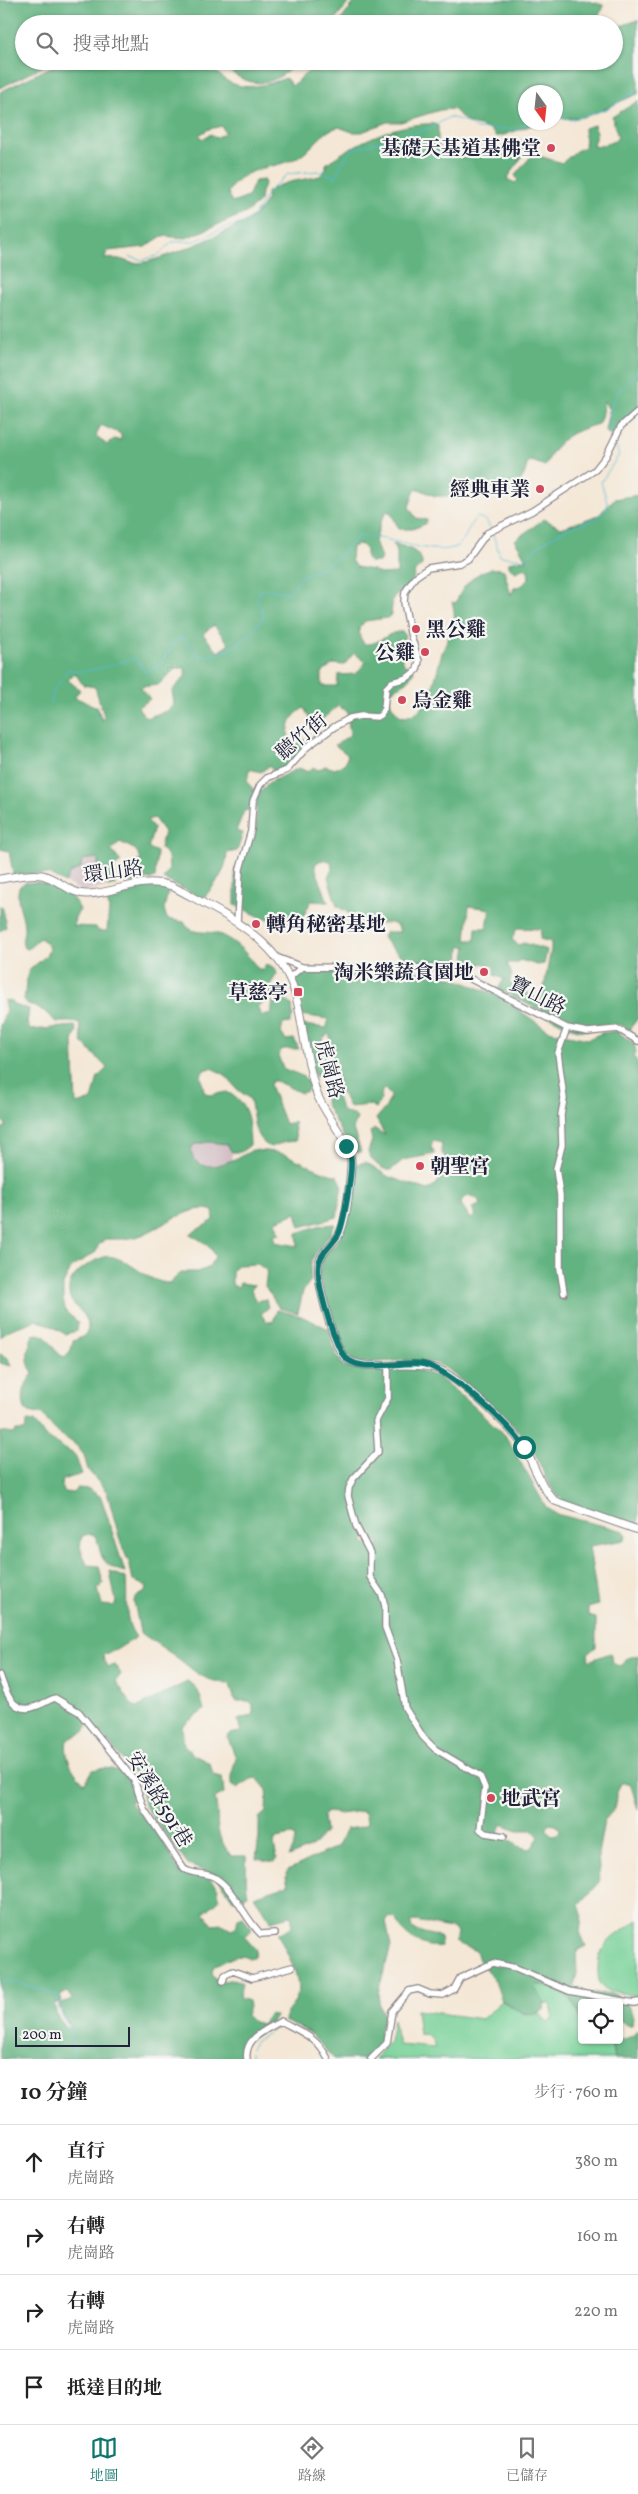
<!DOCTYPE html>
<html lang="zh-TW">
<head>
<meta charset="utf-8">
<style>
	body { margin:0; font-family:Vollkorn,"Noto Serif TC",serif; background:#f6f6f6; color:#222 }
	.controls { position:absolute; right:15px; bottom:15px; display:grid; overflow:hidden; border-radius:5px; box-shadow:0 1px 4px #0004 }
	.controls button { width:45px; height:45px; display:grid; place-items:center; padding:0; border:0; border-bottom:1px solid #e0e0e0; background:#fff; color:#222; font:25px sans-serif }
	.compass { position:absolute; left:518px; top:85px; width:45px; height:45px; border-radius:50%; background:#fff; box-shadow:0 1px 4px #0004; rotate:165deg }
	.scale { position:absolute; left:15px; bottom:12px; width:115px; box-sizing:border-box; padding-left:5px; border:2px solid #22223b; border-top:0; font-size:14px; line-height:18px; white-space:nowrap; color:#22223b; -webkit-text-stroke:4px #f6f6f2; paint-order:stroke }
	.stop { position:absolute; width:15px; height:15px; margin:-11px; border:4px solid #0f766e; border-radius:50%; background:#fff }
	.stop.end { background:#0f766e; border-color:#fff; box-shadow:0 1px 5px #0008 }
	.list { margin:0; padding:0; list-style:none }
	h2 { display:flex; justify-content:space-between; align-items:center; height:65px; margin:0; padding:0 20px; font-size:21px }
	h2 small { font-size:16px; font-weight:400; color:#767676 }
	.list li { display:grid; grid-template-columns:32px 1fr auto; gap:15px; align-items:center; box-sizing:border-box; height:75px; padding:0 20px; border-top:1px solid #e0e0e0 }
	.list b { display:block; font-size:19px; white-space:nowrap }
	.list p { margin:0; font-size:16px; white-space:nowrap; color:#767676 }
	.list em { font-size:16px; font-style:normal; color:#767676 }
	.icon { flex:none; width:28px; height:28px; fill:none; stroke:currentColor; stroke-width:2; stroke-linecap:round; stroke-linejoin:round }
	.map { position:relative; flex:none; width:638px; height:2059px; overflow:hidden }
	.search { position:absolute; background:#fff; box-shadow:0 1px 4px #0004; left:15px; right:15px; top:15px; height:55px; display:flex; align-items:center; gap:12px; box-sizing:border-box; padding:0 18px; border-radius:28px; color:#767676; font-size:19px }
	.sheet { height:365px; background:#fff }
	nav { display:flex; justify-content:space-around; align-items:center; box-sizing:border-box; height:70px; border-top:1px solid #e0e0e0; background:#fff; font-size:14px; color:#767676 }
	nav a { display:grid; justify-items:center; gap:2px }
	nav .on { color:#0f766e }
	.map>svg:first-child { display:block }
	.industrial { fill:#d2bec5 }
	.green { fill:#78d198; stroke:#4d7a6a }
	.forest { fill:#62b380; stroke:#426a5e; fill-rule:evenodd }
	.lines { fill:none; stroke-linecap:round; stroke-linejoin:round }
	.stream { stroke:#56bbd5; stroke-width:1 }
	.minor-casing { stroke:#8b8488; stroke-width:8 }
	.major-casing { stroke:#8b8488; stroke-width:9 }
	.minor { stroke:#fff; stroke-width:5.5 }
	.major { stroke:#fff; stroke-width:7 }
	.route { stroke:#0f766e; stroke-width:6 }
	.poi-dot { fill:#d1495b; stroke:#f6f6f2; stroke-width:2 }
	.labels { text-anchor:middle; stroke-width:4.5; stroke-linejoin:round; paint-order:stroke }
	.poi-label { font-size:20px; font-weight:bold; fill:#22223b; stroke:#f6f6f2; text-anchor:end }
	.street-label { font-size:20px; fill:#22223b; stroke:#f6f6f2 }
</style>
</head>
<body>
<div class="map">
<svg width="638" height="2059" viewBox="0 0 638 2059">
	<rect width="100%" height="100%" fill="#f6f6f2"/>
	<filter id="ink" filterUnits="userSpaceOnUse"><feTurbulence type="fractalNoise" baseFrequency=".02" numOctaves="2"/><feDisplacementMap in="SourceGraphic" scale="10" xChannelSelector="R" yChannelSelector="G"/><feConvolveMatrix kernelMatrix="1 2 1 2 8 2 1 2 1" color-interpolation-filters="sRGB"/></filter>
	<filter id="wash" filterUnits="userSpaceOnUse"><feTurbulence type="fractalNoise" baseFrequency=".0096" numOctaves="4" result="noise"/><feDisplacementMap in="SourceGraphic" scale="20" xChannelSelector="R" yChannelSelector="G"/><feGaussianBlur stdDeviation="1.12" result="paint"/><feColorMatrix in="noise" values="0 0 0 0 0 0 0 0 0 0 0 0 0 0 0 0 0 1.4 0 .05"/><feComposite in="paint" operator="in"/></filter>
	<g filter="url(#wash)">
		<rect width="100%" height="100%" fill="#f4e7d5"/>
		<path class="industrial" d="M98,858L104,866L108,887L82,891L65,883L70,873L81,868L82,860Z
			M208,1142L227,1144L232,1152V1160L209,1166L196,1161L190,1150L193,1145Z"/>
		<path class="green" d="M638,1920V1996L609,1991L599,1984C594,1944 608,1941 638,1920Z
			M537,1985C570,1983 582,2014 582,2040H608L612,2046L614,2059H375L389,2042L393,2020L399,2045L435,2048C432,2038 430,2034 419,2034L416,2010L482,2019L502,2001L525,2014L538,2013L548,2022L552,2019L553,2012L550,2004H545L536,1988Z"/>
		<path class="forest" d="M0,0H351L331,24H24V61H54L0,88Z
			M356,0H585L603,5V9L595,20L594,24H338Z
			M638,20V94C610,104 587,124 556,117V92H526V122L538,123L501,136H496L490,129L468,123L453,109L440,110L401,122H387L362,132H352L339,127L335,128C322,132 313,147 302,155C276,171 245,163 228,192L231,201L235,202L248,197L255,181L264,180L265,184L261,192L260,201L246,213L186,238L162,236L145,247L108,251L104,258C108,259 114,258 119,259C125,260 131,264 138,263C156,263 237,229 252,217C259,211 269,202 267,192C284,180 301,181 320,176L326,169V164C355,143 397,122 434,124L438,126V143L442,151L463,158L514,154L518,142L530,137L533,140L507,179L515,183L518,180L515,175L533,154L562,163L576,151L585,147L584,128L594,125L597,132L593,145L596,147L615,141L618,137L612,117L638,101V122L634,129L638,139V410L621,422L614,434H609L605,431L609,410L604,401L601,418L598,424C570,432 558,438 545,466L532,461L528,462L524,475L519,483L502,489L480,487L449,496H435L419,489L415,490L409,507L416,518L427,520L425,524L413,529H399L391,513L387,511L381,521L375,542L381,558L379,562H370L366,559V550L360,544L352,547L351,560L356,567L373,570L380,574L397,573V552L393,544C404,546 423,551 422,565L415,571L412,584L393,597L391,615L387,618L365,621L359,628L360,637L364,644C379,646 388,630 403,632L405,635L400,652L404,665L413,667L414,671L407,682L389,692C387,702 395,711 402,717C432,715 435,675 442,653C449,635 459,623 452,602L456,603C462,584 483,563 504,570L511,595L514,588L523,585L529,578L528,570L524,568L516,572L509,567V562L526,559L515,540L544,519L561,528L599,515L614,499L638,495V1018L629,1030C614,1016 596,1033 579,1030C567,1028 553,1018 542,1013L541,1004L551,949V942L540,939L541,929L517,928L512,939L518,945L524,943L547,950L544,964L537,965L520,960L517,963H507L512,975L509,983L539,1000V1010L498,989L504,979L494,975V966L481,963L474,977L463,971L467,946L460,947L459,968C441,962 444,965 428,965C413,965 390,950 383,937L386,932H400L398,926L391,923H356L352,915L337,906L328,877L332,869L331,861L322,860L316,863L315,867L328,902L311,901L303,917L296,923L263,918L235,905V868L242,866L244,853L256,828L257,796L268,783L299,768L308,772L313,767L318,770L325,766L335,769L345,763L348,755L335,745L350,735L347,711L338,706L314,726L304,708C290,716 287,727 289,742L294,741L298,744L304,739L306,741C305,758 288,765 275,773L269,766L261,772L249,769L247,782L254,790L249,810L244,811L236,831L243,833L237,851L227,853C226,874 214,885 201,901L192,893L163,879L169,870L168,856L160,848L164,832L154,818L147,820L154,828L148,848L157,852L155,878L130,883L128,866L141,860L136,850L120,842L111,850L121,862L111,869L115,885L108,887L104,867L98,868V858L82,860L81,868L70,873L65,883L48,874H13L9,851L0,849V92L63,61H185L191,68L199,61C210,61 215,72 223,78C242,93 266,85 286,78L292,86L320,61H614V28ZM222,126L225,133L216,138L211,134L202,139L199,135L209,129ZM101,425L121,434V440L114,439L107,445L96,436ZM214,625L229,644L218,652L203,634ZM354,653L366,662L356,674L338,675L337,686H322V673L333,664L344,665ZM176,668H185L186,675L172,691L174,703L169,710L146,718L138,707L150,699L140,687L158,685ZM75,673L83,685L95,687L105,719L102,720L97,707L74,697L80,690L68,680ZM469,906L490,909L487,928H476L475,940H466Z
			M216,61H300C266,92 249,88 216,61Z
			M37,882C52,885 75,894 80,910L75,917L74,926L96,927L98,931H107L109,908L106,899L108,895C127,891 151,879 168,892L164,909L167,919L184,922C193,938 209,928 223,936C238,943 248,955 258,969H262L267,964L275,968L277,974C273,980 269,985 272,992H280L281,994L270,998L257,1007L261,1015H271L273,1000L284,998L292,1005L293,1016L290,1023L283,1024L281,1033L286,1040L294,1039L299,1049H283L280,1052L279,1058L283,1068C293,1074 315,1076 307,1091L301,1093L276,1081H272L270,1085L285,1124L294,1122L296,1141L285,1142L270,1147C251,1137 255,1118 250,1099L237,1089L224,1074L211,1068L204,1070L201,1075L204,1092L210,1095L227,1092C250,1104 249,1122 250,1145L241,1152H232L226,1144L208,1142L193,1145C188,1156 197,1165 208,1166C218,1167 244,1156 252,1150C262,1151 274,1151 283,1154C303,1161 318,1172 338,1176L342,1184L337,1217L300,1227L296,1213L276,1221L280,1233L274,1235L275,1242L298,1246L297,1233L318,1226L335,1224C325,1248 306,1252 311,1280L303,1291L298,1313L279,1308L265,1286L267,1271L258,1264L238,1265L232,1272V1285L238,1287L240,1283L255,1285L251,1290L257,1301L266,1299L268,1308L261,1314L266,1321L273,1322L277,1310L301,1316L329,1329L332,1346L343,1366L351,1368H402L418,1370L438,1377L469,1402L505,1435L546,1507L556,1514L624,1531L626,1534L625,1540L589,1546L598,1605L588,1608V1616L596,1618V1647L588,1653L589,1661L610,1653L613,1662L618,1666L622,1665L625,1659L638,1655V1809L630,1783H621L616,1795L615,1808L604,1821L598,1854L600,1882L579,1905L582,1914L580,1932L586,1946L578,1950L576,1954L577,1973L574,1986C593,2006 615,1976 633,2015L632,2025H626L619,2019V2003H582V2020L570,1997L544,1985H537L536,1988L545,2004L544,2010C528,2019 516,2009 502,2001L495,1981L479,1960L476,1951L455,1942L457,1933L453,1928C438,1927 425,1921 411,1921V1927L416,1931L440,1937L441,1946C425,1950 400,1935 396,1919L390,1917L386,1922L391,1946L378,1993L380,2008L385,2015L380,2031L381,2043L369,2059H334L309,2032L284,2021C284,2013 292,2008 295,2001C305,1980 286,1953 278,1934L292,1927V1918L289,1916L271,1921L254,1896L288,1885L286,1876L288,1870L338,1846L346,1829L361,1827L367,1824L366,1814L362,1811L339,1814L326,1811L323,1816L325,1832L313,1846L289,1857L294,1846L295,1837L292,1835L276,1838L274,1844L277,1859L275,1862L256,1859L259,1837V1818L266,1812L267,1790L257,1778L251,1779L237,1788L231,1785V1776L236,1758L228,1738L229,1734L241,1732L238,1720L253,1715V1705L249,1701H235L230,1684C195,1679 195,1669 169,1652C159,1645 149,1639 140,1632L134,1601L135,1598L145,1592L147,1586L133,1581L130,1565L121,1544L107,1492L88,1470L84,1455L76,1445L57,1432L42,1415L26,1411C20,1398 24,1384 33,1374C25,1360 27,1349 33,1335C50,1330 49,1350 64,1357L71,1350L73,1341L84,1336L88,1330C89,1313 77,1311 71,1300C60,1278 91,1260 108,1256C132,1259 146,1283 170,1283L181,1272H197L208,1268L215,1257C212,1245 200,1240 190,1234L214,1220L213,1211C194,1202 161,1227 144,1234C131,1240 118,1239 105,1239L98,1246L96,1252L72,1267L63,1284V1300L66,1312L78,1322L77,1331L65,1334L48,1324L35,1320C22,1327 11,1326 0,1337V1127L5,1128L6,1125L0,1119V1026L6,1012L4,1001L10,1000L16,1006L29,1009L27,1023L30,1030L75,1026L77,1031L73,1041L76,1104L92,1100L98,1077L107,1068L82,1042L80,1025L75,1022H56L44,1011L26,1003L24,999C26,990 25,979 29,971C36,961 62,952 40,938L28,949L24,948C20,939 25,936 24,926C23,911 15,902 19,887L24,883ZM370,1536L379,1545L371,1549L363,1540ZM551,1823L559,1827L560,1831L557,1835L553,1836L547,1830V1826ZM501,1824L518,1830H533L539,1837L531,1849C519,1849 507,1839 498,1832Z
			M0,905L3,909L6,927L0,931Z
			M305,970L437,972L497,995L549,1031L588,1039L602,1033L617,1031L634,1044L636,1052L634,1056L638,1065V1525L568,1504C543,1489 543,1459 525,1438C502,1412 473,1391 447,1369L436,1363L410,1360L361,1363L352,1360L342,1352L334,1331L319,1274L322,1259L340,1238L354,1165L366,1162L389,1177L428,1190C441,1185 445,1169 445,1157L441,1152L442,1143L433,1141L431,1147L435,1154L403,1160L391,1170C382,1171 371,1161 368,1152L372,1140L370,1132L375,1129L385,1135L376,1119L386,1107L391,1096L385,1089L382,1090L381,1099L376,1108L371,1105L349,1107L342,1093L337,1096C340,1106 341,1115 353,1114L357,1118L353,1129L361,1152H352L325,1103L326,1094L336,1087L339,1082L336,1073L333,1071L330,1036L328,1034L323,1038L324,1059L328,1070L316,1077L313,1072L303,1025L327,1028L328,1019L300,1015L292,978ZM470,1196L478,1199L480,1205L472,1208L476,1215L471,1219L461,1204L463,1198Z
			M0,1354L8,1358L11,1366L0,1363Z
			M27,1421L34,1422L46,1437L75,1455L82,1474L62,1480L61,1485L65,1492L73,1493L77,1488L89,1489L101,1497L125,1572C117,1570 109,1567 104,1560C96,1550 102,1528 82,1536L80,1547L87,1565L99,1566L103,1584L98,1589L102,1605L113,1606L116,1603L110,1571L126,1578C128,1599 123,1620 136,1637L116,1650L103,1655L104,1661L109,1667L115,1665L121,1674L116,1681L132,1705L138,1707L187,1682C199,1684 201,1700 204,1710L182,1726L184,1746L194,1755L210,1763L213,1775L222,1777L224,1793L215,1798C221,1827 211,1827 231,1856H246C247,1869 245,1882 248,1895L233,1900L216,1875L188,1865L144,1805L139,1780L100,1732L88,1723L84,1732L67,1740C64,1756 72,1773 85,1783L93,1770C110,1766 120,1769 132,1782L131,1804L159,1834L180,1872L192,1876H208L218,1888L219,1900L204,1913L213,1925L222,1924L231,1930L236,1928L238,1919L243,1917L252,1930L244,1936L256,1950L255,1956L249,1959C236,1951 227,1962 214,1966L212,1972L214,1978L219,1982L234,1979L242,1983L239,1998L248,2001L249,2007L246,2015L253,2022L262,2024L270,2014L275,2016L271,2025L242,2045L240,2059H0V1432L14,1434L16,1431H25ZM67,1992L72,1999L59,2004L63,2015L69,2025L66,2028L57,2016L54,2004L62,2001L60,1996Z
			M638,2030V2059H614L612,2046C620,2035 628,2043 638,2030Z"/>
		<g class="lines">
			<path class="stream" d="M556,110L570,120L607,109L638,90
				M130,257L142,260L157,256L172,242L195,241L227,227L243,223L254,215L270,190L288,174L318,171L336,177L341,164L352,149L429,129L449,117L464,121L477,129H519L527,122
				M612,438C604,427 611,399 620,390C627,382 634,378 638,368
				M493,534L500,556L523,559C530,555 532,551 538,546C540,544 557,534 561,532C578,522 599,524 608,505L601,482L619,455L615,443
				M51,703L53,692L68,669C90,677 113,661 136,659L145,672C162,672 168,647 179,638L185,639L195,653L201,656C233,655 244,641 263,618V613L257,599L260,591L269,589L288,593L293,589L300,576C323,569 342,557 356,537C382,532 435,559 457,546C468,539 467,525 477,517L486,520L490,528
				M0,1981L18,1983L58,1995L59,2009L71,2034L74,2059
				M251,2049L256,2041L281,2025
				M250,2053L252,2059"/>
		</g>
	</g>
	<g filter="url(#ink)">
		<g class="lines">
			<g class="minor-casing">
				<path id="minor" d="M237,922L240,869L251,831L253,801L260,785L267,778L287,770L307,747L334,727L350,718L361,716L377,717L381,715L384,709L386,688L392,682L407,678L417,670L419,661L410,633L404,602L405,592L415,577L428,568L460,563L468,559L487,533L532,511L595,470L606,456L621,426L638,411
					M276,957L302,967L445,968L457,972L567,1028L588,1032L618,1029L638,1041
					M289,978L302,967
					M564,1293L560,1268V1195L556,1169L562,1145L561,1115L564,1099L558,1053L567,1028
					M388,1365V1398L376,1421L378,1452L353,1479L349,1488L348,1496L356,1526L370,1553V1577L382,1595L385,1606V1627L397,1660L405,1708L423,1737L435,1749L480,1776L485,1788L480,1829L485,1833L504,1836
					M0,1675C6,1694 14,1716 37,1706C43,1704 49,1700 55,1698L79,1712L134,1780L144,1809L184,1869C195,1876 207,1871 217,1879C236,1892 244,1918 261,1934L275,1933
					M223,1981L225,1975L233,1971L252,1978L292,1967
					M247,2059C244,2038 266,2030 281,2021C301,2032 317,2037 328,2059
					M371,2059L387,2043L392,2011L409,1991L418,1989L430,1994L443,1995L454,1989L460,1978L493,1963L516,1968L569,1991L634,2003L638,2002"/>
			</g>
			<g class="major-casing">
				<path id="major" d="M0,879C13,877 29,873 42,875C59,879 71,895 88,894C119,893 138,876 172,886C220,913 280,937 296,996C304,1028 306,1063 317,1094C325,1116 353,1144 351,1165C350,1183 347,1220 339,1235C333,1244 322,1251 319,1262C315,1279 333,1339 342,1354C356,1377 414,1356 442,1371C462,1382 512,1427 524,1447C534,1464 540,1487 555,1501L638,1530"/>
			</g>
			<use href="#minor" class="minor"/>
			<use href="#major" class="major"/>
		</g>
	</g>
	<g class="lines" filter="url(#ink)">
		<path class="route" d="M346,1146C348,1151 351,1155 351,1160C352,1172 344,1225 338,1235C333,1244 321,1252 319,1263C315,1283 332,1333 341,1351C353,1378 400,1359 423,1364C449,1369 509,1424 524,1447"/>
	</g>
	<g class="poi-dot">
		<circle cx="551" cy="148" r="5"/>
		<circle cx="540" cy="489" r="5"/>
		<circle cx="416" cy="629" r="5"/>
		<circle cx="425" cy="652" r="5"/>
		<circle cx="402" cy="700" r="5"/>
		<circle cx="256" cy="924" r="5"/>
		<circle cx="484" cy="972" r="5"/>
		<rect x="293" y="987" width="10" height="10" rx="2.5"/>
		<circle cx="420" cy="1166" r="5"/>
		<circle cx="491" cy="1798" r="5"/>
	</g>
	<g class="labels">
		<g class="poi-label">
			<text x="541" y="155">基礎天基道基佛堂</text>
			<text x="530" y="496">經典車業</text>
			<text x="426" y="636" text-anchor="start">黑公雞</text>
			<text x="415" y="659">公雞</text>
			<text x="412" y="707" text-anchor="start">烏金雞</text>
			<text x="266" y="931" text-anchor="start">轉角秘密基地</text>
			<text x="474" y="979">淘米樂蔬食園地</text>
			<text x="288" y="999">草慈亭</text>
			<text x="430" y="1173" text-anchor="start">朝聖宮</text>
			<text x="501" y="1805" text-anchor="start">地武宮</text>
		</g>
		<g class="street-label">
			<text transform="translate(301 736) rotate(-40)" y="7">聽竹街</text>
			<text transform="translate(113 871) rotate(-8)" y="7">環山路</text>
			<text transform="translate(538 995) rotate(27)" y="7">寶山路</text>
			<text transform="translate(330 1069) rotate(75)" y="7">虎崗路</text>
			<text transform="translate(160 1799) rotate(59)" y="7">安溪路591巷</text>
		</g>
	</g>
</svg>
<div class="controls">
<button><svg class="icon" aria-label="locate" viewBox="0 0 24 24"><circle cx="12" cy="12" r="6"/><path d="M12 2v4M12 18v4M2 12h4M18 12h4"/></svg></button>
</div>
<svg class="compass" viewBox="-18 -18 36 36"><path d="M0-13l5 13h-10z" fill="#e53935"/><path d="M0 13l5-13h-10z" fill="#767676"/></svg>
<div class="scale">200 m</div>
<div class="stop" style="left:524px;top:1447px"></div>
<div class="stop end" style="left:346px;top:1146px"></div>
<div class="search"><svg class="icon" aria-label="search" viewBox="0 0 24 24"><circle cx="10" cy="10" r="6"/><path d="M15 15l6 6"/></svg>搜尋地點</div>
</div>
<section class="sheet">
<h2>10 分鐘<small>步行 · 760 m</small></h2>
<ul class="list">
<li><svg class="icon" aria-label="ahead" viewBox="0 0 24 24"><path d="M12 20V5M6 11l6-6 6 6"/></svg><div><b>直行</b><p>虎崗路</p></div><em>380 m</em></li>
<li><svg class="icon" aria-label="right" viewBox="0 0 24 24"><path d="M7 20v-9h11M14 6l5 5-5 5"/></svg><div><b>右轉</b><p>虎崗路</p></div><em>160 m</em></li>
<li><svg class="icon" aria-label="right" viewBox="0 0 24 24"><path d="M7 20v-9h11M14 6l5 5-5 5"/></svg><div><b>右轉</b><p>虎崗路</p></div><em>220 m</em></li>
<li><svg class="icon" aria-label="arrive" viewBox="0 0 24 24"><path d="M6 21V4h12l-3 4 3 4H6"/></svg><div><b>抵達目的地</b></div></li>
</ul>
</section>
<nav>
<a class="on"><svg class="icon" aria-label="map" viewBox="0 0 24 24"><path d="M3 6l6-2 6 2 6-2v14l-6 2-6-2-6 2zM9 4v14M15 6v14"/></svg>地圖</a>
<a><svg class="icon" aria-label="directions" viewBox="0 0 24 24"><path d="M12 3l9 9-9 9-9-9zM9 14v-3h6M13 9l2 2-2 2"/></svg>路線</a>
<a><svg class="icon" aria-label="saved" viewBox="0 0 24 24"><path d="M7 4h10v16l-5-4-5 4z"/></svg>已儲存</a>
</nav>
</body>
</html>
